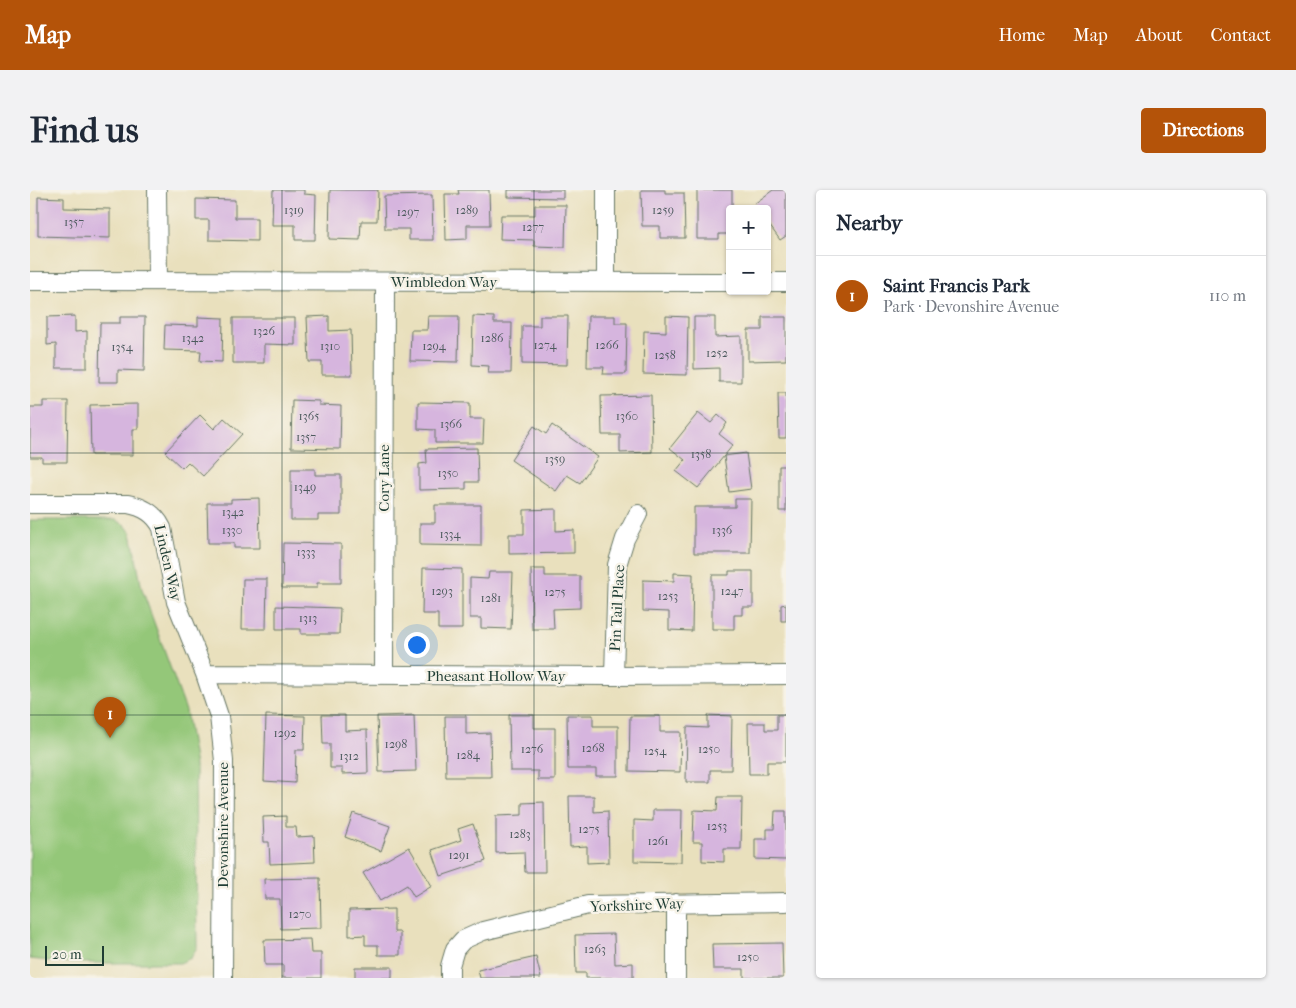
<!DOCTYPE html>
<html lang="en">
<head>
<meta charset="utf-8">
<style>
	body { margin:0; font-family:"IM FELL French Canon",serif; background:#f2f2f3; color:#1f2937 }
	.controls { position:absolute; right:15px; top:15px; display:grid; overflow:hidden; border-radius:5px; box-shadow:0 1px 4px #0004 }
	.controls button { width:45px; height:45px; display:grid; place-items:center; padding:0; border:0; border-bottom:1px solid #e0e1e3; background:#fff; color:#1f2937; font:25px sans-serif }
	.scale { position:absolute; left:15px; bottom:12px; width:59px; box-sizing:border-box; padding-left:5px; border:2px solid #1f3d34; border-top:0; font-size:14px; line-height:18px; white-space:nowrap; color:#1f3d34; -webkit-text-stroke:4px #f7f3e8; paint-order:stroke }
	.you { position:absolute; left:386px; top:454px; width:18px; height:18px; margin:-12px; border:4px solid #fff; border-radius:50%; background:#1a73e8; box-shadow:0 0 0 8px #1a73e833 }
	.badge { display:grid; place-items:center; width:32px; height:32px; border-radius:50%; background:#b45309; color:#fff; font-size:16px; font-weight:700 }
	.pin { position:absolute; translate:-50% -41px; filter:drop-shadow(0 1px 2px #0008) }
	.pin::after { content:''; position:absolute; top:26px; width:18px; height:15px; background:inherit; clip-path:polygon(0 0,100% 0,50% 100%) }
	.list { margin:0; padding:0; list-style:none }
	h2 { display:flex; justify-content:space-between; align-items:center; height:65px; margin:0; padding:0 20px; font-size:21px }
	h2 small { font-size:16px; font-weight:400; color:#747a83 }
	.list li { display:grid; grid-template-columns:32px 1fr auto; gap:15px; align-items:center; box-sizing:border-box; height:80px; padding:0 20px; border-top:1px solid #e0e1e3 }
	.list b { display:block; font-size:19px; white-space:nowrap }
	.list p { margin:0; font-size:16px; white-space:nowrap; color:#747a83 }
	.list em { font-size:16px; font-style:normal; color:#747a83 }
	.map { position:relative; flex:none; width:756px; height:788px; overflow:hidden; border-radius:5px }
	header { display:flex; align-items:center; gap:30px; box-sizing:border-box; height:70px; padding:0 25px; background:#b45309; color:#fff }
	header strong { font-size:24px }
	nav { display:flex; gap:28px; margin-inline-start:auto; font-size:18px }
	.intro { display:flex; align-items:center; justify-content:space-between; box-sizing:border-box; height:120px; padding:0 30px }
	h1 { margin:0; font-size:35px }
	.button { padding:12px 22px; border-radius:5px; background:#b45309; color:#fff; font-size:18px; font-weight:700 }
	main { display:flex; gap:30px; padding:0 30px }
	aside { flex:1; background:#fff; border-radius:5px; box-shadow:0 1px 4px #0004 }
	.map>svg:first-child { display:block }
	.green { fill:#94c779; stroke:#5a8256 }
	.building { fill:#d6b5de }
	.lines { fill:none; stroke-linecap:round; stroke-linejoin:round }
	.street-casing { stroke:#667664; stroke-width:20 }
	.street { stroke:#fff; stroke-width:18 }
	.grid { fill:none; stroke:#1f3d34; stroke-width:1; stroke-opacity:0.55 }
	.labels { text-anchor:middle; stroke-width:5; stroke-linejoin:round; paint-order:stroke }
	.number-label { font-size:12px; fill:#4d5b5e }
	.street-label { font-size:15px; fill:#1f3d34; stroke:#f7f3e8 }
</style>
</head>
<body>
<header>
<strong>Map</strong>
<nav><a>Home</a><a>Map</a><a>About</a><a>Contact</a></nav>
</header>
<div class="intro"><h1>Find us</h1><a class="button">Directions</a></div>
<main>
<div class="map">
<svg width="756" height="788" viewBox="0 0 756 788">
	<rect width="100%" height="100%" fill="#f7f3e8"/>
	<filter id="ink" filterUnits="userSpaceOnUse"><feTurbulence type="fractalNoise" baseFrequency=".02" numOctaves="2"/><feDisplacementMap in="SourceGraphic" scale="10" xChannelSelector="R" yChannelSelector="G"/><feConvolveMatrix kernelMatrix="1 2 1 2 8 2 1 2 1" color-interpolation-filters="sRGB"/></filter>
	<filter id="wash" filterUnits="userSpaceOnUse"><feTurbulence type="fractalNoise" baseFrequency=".0096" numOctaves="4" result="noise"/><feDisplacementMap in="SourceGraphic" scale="20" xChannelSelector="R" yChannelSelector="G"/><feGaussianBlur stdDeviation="1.12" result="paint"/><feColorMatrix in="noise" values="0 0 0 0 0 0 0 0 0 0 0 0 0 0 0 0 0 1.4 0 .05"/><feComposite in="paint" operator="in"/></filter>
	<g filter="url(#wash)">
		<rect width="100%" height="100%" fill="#e9e0bd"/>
		<path class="green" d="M0,330H85L95,335L101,343L112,399L156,521L165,576L167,757L161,768L150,773H40L0,769Z"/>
		<g id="blocks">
			<path class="building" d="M243,0H274V4L286,5L285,50H265V35H242Z
				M300,0H348L347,31H331L330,50L299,49Z
				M428,0H459L460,35H437V49L416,50L415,4H429Z
				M478,0H533V8L478,7Z
				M611,0H635V3H654L655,48H630V36H612Z
				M667,0H702V19H700V44H689V49H667Z
				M743,0H756V46L750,50L737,32V19H727L724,14Z
				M402,5L403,50H379V39H355L354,6Z
				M8,7L34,8V18L80,19V48L8,46Z
				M166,9L205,10V28H227V51L179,50V30H166Z
				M505,15H536L535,57L504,56V50L470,49L471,25H505Z
				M45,126V142L57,141V178H26V154L17,155V127Z
				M299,126V141L321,140L322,185H292V172H279L277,127Z
				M398,126H429L428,172L380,171L381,140H397Z
				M443,126L464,127V133H482L481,183H458L459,176L442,175Z
				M510,126H538L537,175L492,174V136H510Z
				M558,126H585V133H597L596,184H573L574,177H557Z
				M636,126L658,127L657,185L613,184L614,141L636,142Z
				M90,127H115L114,181L88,180V192H69L70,133H90Z
				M168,127L193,128L192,172L170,171L171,161L134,160L135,135L168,136Z
				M664,127H685V147L711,146V192H689V178L664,179Z
				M732,127H756V170L718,171V140H732Z
				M203,128H265V155L234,154V173H203Z
				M748,203H756V248H749Z
				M621,205L622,262L590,263V245H572L571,206Z
				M262,210L289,211V215L311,216L310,259L261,258Z
				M13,211H38L37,272H12V267H0V217H13Z
				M388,212L440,213V229H454L453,253H405V240L388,239Z
				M108,214V239H103V265H61L60,215Z
				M668,223L681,233L688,225L697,233L689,244L703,255L694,266L716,263L721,299L699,302L694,266L668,298L646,281L655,270L640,258Z
				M170,225L184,239L194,228L212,244L173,286L158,272L152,278L135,262Z
				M522,235L568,267L550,293L537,285L526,301L481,270L504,236L516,244Z
				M447,258L448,292H436V299L389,300V274L397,273L396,259Z
				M749,276H756V321H749Z
				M261,279H285V285H311V325H288V330H261Z
				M229,308L230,358H204V353H178L177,313H201V309Z
				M705,309H721L720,363H664V317H705Z
				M405,315H451V356L390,355V333H405Z
				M526,319V341L544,340V363L479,364V344H494V320Z
				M253,353L311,354V393H287V398H252Z
				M393,378L432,379V439H408V424H392Z
				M501,379H515V386H550V418L523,419L524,439H502Z
				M699,381H723V417H712V425H704V439H682V385H699Z
				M459,382H483L481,439L451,438V428H440V388L458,389Z
				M644,383L663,384L662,441L639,440V422L613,421V390L644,391Z
				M213,389H237L236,439H212Z
				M756,414V431H751V415Z
				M246,416L310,418L309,444H271V439H246Z
				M236,525L275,526L274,560H266L265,593L234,591Z
				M292,525H315V541L337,540L338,583L312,584V578H300V554H293Z
				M384,525L386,581L349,582L347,526Z
				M479,525H504V538H525V590H508V581H480Z
				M537,525H563V536H588V586H566V579H538Z
				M678,525L702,526L701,580H680V592H656L657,537L678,538Z
				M747,525H756V572H737V584H719L718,533H735V540H747Z
				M415,526H436V544L460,543L461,587H416Z
				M600,526H630V542H651L650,582L599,581Z
				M539,606H564V622L578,621L579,672L557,673V656L540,657Z
				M688,607H712L711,659H694V672L672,671V652H663L664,620L687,621Z
				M514,612L515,682H495L494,662L466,663V626L492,625V613Z
				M623,620H652L651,672L604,671V630L623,631Z
				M745,621H756V670L725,669V649H737V639H744Z
				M323,623L360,636L351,661L315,647Z
				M256,626V637H266L267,647L284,646L285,672L240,674L239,652H234L233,627Z
				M443,634L456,671L411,686L402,660L431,650L428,639Z
				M379,657L402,696L384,707L377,695L350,711L333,683Z
				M290,688L291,738L251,739L250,709H235L234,689Z
				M364,719V742H370V765H348V755H335V745L319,746V720Z
				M584,744L585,774L603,773V788H556V783H546L545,745Z
				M280,749L281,763H291V788H253V775H235L234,750Z
				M752,753L753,788H714V779H683L682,754Z
				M506,767L511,788H450L448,780Z
				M325,777H362V788H325Z"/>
		</g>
	</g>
	<g filter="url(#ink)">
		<use href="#blocks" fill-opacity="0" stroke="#667664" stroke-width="1"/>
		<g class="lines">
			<g class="street-casing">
				<path id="street" d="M127,0L128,91
					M0,91L700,92
					M576,92V0
					M737,92H756
					M0,314H98C113,317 125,323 132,338L146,412L175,484L189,526L194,571L193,788
					M175,484L584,486L756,485
					M354,485L355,92
					M584,486L587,375L595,349L608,324
					M646,713V788
					M420,788V776L425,759L433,750L453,741L558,715L756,712"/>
			</g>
			<use href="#street" class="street"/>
		</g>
	</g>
	<path class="grid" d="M252,0V788M504,0V788M0,263H756M0,525H756"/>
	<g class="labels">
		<g class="number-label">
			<text x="264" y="24">1319</text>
			<text x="437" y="24">1289</text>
			<text x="633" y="24">1259</text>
			<text x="378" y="26">1297</text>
			<text x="44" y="36">1357</text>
			<text x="503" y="41">1277</text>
			<text x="234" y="145">1326</text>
			<text x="163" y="152">1342</text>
			<text x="462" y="152">1286</text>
			<text x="515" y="159">1274</text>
			<text x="577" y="159">1266</text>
			<text x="300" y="160">1310</text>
			<text x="404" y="160">1294</text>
			<text x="92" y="161">1354</text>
			<text x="687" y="167">1252</text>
			<text x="635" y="169">1258</text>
			<text x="279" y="230">1365</text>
			<text x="597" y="230">1360</text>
			<text x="421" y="238">1366</text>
			<text x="276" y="251">1357</text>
			<text x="671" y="268">1358</text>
			<text x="525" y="273">1359</text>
			<text x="418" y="287">1350</text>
			<text x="275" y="301">1349</text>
			<text x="203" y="326">1342</text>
			<text x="202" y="344">1330</text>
			<text x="692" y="344">1336</text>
			<text x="420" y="348">1334</text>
			<text x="276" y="366">1333</text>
			<text x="412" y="405">1293</text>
			<text x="702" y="405">1247</text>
			<text x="525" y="406">1275</text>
			<text x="638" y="410">1253</text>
			<text x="461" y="412">1281</text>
			<text x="278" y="432">1313</text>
			<text x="255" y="547">1292</text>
			<text x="366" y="558">1298</text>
			<text x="563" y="562">1268</text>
			<text x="502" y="563">1276</text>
			<text x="679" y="563">1250</text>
			<text x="625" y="565">1254</text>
			<text x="438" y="569">1284</text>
			<text x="319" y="570">1312</text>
			<text x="687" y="640">1253</text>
			<text x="559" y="643">1275</text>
			<text x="490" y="648">1283</text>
			<text x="628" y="655">1261</text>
			<text x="429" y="669">1291</text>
			<text x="270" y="728">1270</text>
			<text x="565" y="763">1263</text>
			<text x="718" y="771">1250</text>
		</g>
		<g class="street-label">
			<text x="414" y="97">Wimbledon Way</text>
			<text transform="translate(354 288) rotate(-90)" y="5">Cory Lane</text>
			<text transform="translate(138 373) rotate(77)" y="5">Linden Way</text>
			<text transform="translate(587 418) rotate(-87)" y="5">Pin Tail Place</text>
			<text x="466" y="491">Pheasant Hollow Way</text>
			<text transform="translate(193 635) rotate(-90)" y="5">Devonshire Avenue</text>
			<text transform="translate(607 715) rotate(-2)" y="5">Yorkshire Way</text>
		</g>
	</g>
</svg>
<div class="controls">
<button>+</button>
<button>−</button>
</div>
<div class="scale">20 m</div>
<div class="you"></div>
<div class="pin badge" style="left:80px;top:548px">1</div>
</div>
<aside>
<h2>Nearby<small></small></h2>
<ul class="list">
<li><span class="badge">1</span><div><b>Saint Francis Park</b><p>Park · Devonshire Avenue</p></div><em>110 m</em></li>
</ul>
</aside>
</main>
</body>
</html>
